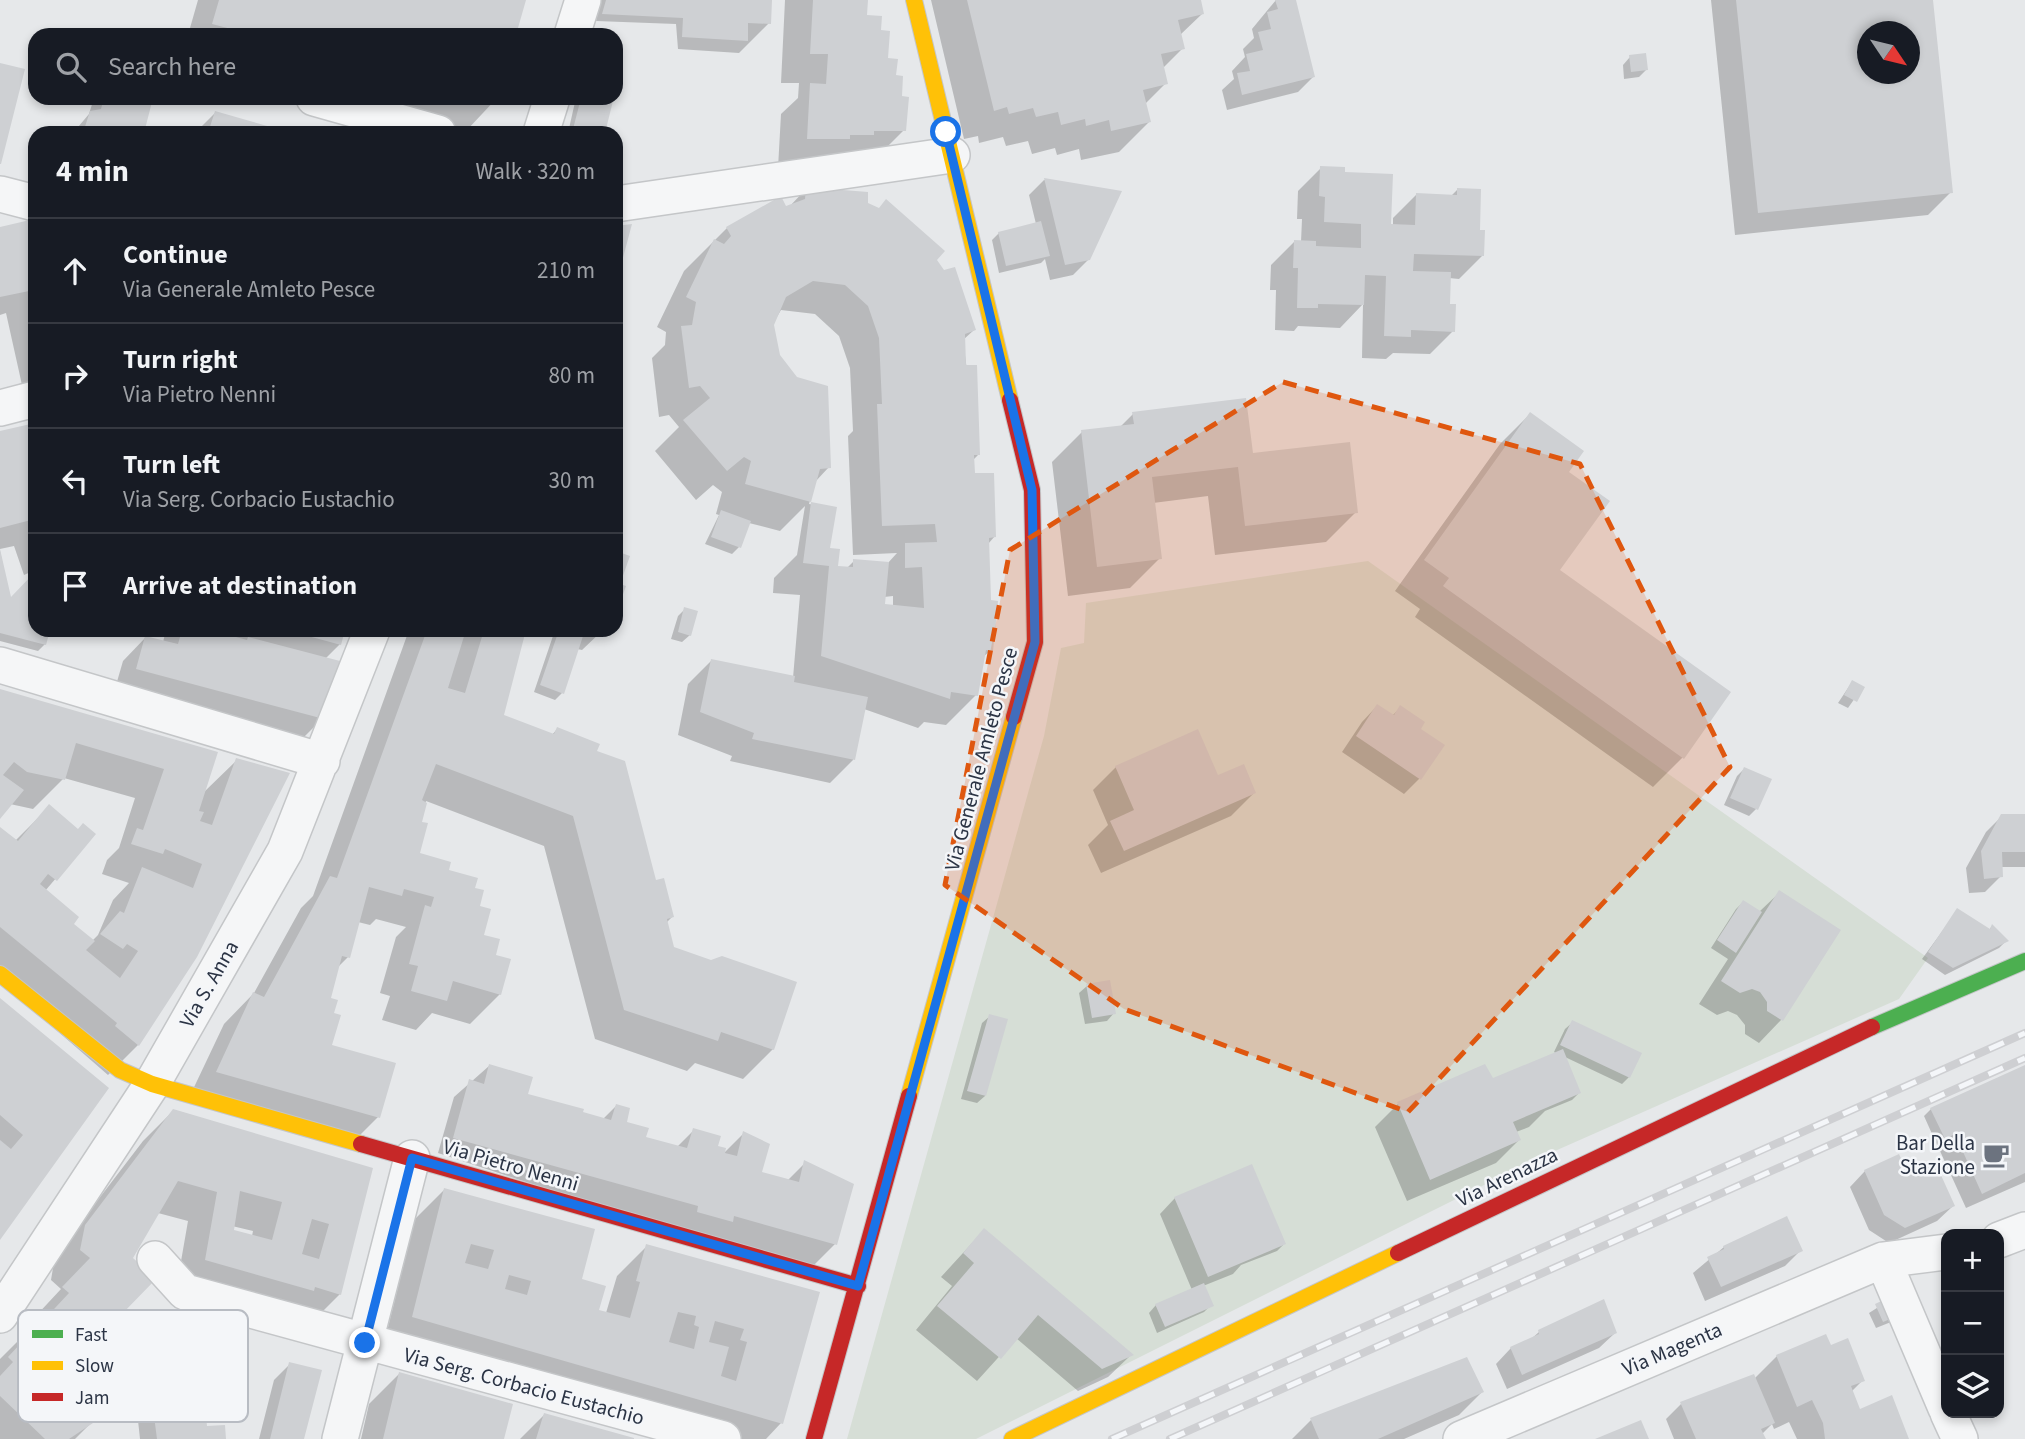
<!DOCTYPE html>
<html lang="en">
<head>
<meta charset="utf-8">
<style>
	body { margin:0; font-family:"Source Sans 3",sans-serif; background:#242831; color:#f1f3f6 }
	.controls { position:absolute; right:21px; bottom:21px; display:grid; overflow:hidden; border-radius:14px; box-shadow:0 4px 10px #0003 }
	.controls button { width:63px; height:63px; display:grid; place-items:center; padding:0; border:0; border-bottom:2px solid #363941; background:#171b24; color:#f1f3f6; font:35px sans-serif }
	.compass { position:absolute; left:1857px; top:21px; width:63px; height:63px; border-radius:50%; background:#171b24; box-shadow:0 4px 10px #0003; rotate:125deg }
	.stop { position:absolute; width:21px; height:21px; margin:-16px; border:5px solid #1a73e8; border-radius:50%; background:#fff }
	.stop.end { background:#1a73e8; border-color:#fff; box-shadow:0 2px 7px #0008 }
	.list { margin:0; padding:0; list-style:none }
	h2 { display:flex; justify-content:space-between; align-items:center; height:91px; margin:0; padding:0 28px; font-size:30px }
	h2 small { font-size:23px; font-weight:400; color:#9ea1a6 }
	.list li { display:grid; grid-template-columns:46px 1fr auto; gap:21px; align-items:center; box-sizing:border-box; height:105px; padding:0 28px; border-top:2px solid #363941 }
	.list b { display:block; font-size:26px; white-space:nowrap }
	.list p { margin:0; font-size:23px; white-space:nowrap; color:#9ea1a6 }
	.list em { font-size:23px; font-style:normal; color:#9ea1a6 }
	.icon { flex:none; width:38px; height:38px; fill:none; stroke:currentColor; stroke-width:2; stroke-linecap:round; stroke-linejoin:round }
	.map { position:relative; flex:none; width:2025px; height:1439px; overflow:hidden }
	.search { position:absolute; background:#171b24; box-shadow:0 4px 10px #0003; left:28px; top:28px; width:595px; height:77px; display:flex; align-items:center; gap:18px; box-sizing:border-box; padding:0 24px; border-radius:21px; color:#9ea1a6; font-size:26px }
	.panel { position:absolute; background:#171b24; box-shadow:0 4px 10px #0003; left:28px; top:126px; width:595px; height:511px; border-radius:21px }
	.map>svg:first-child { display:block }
	.green { fill:#d6ded6 }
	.shadow { fill:#0003; fill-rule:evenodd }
	.building { fill:#ced0d3; fill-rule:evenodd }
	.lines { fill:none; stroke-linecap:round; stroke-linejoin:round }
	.street-casing { stroke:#c4c6c8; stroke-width:38 }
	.fast-casing { stroke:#c4c6c8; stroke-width:18 }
	.slow-casing { stroke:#c4c6c8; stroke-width:18 }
	.jam-casing { stroke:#c4c6c8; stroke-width:18 }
	.street { stroke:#f5f6f7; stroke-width:35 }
	.fast { stroke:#4caf50; stroke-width:16 }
	.slow { stroke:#ffc107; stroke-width:16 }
	.jam { stroke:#c62828; stroke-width:16 }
	.rail-casing { stroke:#cecfd2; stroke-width:8 }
	.rail { stroke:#f4f6f9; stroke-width:5; stroke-dasharray:16; stroke-linecap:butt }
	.route { stroke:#1a73e8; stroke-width:9 }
	.marked { fill:#df570f; fill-opacity:0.2; stroke:#df570f; stroke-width:5; stroke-dasharray:14 9; stroke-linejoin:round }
	.labels { text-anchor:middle; stroke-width:5; stroke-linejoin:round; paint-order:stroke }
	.street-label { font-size:21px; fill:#2b3445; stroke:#f4f6f9 }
	.poi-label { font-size:21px; fill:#2b3445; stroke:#f4f6f9; text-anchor:end }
	.key { fill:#f4f6f9; stroke:#b8bcc3; stroke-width:2 }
	.key-label { font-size:19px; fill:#2b3445 }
</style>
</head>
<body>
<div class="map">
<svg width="2025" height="1439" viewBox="0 0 2025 1439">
	<rect width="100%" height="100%" fill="#e6e8ea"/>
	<path class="green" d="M1368,561L1928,958L1899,999L1530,1162L976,1439H847L1044,736L1061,648L1084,643L1086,603Z"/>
	<path class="shadow" d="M198,0H524L515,35H188Z
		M601,0H770L769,23L739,53L678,49L676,24L596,21Z
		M785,0H866L865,17L879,32L900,98L904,130L874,160L778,168L781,114L798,98L799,83H781Z
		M931,0H1199L1202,14L1180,35L1183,48L1162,69L1166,83L1145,104L1149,122L1119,152L1081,160L1079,149L1057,155L1055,148L1032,154L1028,141L1006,146L1003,137L979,143L978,136L964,139Z
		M1276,0H1295L1313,77L1298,92L1227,110L1222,90L1234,79L1232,71L1245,57L1243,49L1254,38L1252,29Z
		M1711,0H1931L1951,192L1928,215L1735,235ZM1868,32H1910V74H1868Z
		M1630,57L1646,70L1639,77L1624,79L1623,65Z
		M94,98H150L141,133H73L89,114Z
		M349,98H497L467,130Z
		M580,98L611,102L603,133H568L575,102Z
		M215,113L284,133H195Z
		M1321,168L1343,174L1389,226H1393V218L1416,195L1451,196L1457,190L1478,232L1482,256L1459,279L1449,278L1448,305L1453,331L1430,354L1393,353L1386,359L1362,358L1363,304L1340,328L1298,326L1294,331L1275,330L1276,290H1270L1271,265L1294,242H1301L1302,219H1297L1298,191Z
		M1044,180L1119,193L1089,259L1073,275L1050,280L1045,259L1041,263L999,273L992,240L999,233L1036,224L1029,195Z
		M806,189L866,204L935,259L974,330L963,340L978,455L972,461L973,475L995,536L988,544L991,650L982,658L976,695L946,725L924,722L918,728L864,709L853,760L830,783L730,761L732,756L678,735L688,684L712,660L793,678L800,595L773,593L774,578L797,555L805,506L780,531L749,523L739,547L732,554L705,544L719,515L716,514L722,492L713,485L696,500L655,451L679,427L669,415L659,417L652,358L665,345L666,332L657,327L684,271L727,228L789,207ZM781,310L815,314L839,336L850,368L853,431L848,436L853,555L897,553L887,564L854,561L846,569L836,568L829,547L835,508L809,504L815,482L829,467L779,356L772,325ZM893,596V607L883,606L884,597Z
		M0,229L35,245V382L22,385L6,313L0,315Z
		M1133,414L1252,455L1356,512L1326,542L1215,555L1208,496L1153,503L1160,558L1130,588L1068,596L1052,462L1082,432L1119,428Z
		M1530,414L1567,472L1558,570L1683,757L1653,787L1415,617L1420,609L1395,591L1500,444Z
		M35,425V570L24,575L14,546L0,549V433Z
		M0,551L10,600L35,574V630H49L45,644L38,651L0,641Z
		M685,609L690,635L682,642L671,639L678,616Z
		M166,630H343L340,644L325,659L323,718L300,741L114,692L123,661L146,637L163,642Z
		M409,630H524L502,717L552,735L557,729L595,752L672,917L666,923L673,949L773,1049L743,1079L695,1063L687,1071L595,1039L544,846L426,801L420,823L418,854L473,889L482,936L494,956L500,994L470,1024L432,1013L416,1030L382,1020L390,996L380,993L396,937L406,927L376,919L370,925L358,922L348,957L337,968L329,1000L332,1014L330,1046L378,1117L348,1147L187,1102L224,1024L254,993L301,908L313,896Z
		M555,630H603L582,650L577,649L562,693L555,700L534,692Z
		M1852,682L1862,688L1848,708L1838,703Z
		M0,691L216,754L203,793L237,760L288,774L138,1045L108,1075L0,981V829L15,841L49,807L77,831L93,835L45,891L72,924L92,941L98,935L113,900L129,883L102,874L107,860L119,848L135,798L64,778L33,809L10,804L0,817Z
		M1377,706L1392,716L1400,708L1419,729L1420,778L1404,794L1342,752L1362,722Z
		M1116,767L1217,777L1254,793L1231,816L1101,873L1088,845L1108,825L1093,790Z
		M1744,769L1756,809L1749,816L1724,805L1737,776Z
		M2002,816H2025V867H2001V876L1985,892L1969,893L1966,868L1986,832Z
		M1780,892L1781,1020L1759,1043L1745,1034V1025L1737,1015L1728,1011L1717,1015L1699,1004L1728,959L1711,948L1736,909L1743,902L1759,912Z
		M1957,911L1989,930L1992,926L2006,941L1999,948L1945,975L1922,959Z
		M1087,986L1114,1013L1107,1021L1085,1024L1079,993Z
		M0,1000L106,1088L0,1237Z
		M990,1016L985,1096L977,1103L961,1099L982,1023Z
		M1573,1022L1629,1077L1622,1084L1565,1057L1579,1093L1572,1100L1545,1111L1529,1127L1516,1132L1519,1140L1496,1163L1407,1201L1375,1127L1398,1104L1485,1066L1492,1081L1557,1054L1554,1052L1565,1029Z
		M489,1066L525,1095L603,1119L616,1106L625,1123L644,1138L677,1147L694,1130L723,1154L744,1133L760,1173L787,1181L805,1163L835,1244L805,1274L438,1153L454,1097Z
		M2025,1067V1182L1966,1208L1940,1151L1954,1138L1937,1145L1924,1116L1931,1109Z
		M174,1110L371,1169L340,1294L310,1324L176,1290L188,1221L158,1213L131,1258L120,1314L70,1374L67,1400L91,1423L75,1439H0V1359L38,1321L34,1318L61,1289L51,1280L55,1256L143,1141ZM232,1226L253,1231L252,1236L232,1231Z
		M1865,1171L1907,1177L1953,1206L1937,1221L1889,1243L1869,1230L1850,1187Z
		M445,1189L580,1280L597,1311L606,1313L617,1276L647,1246L818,1293L781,1423L766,1439H702L383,1347L415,1219Z
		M1175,1198L1284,1244L1277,1251L1241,1265L1233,1274L1203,1286L1211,1305L1204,1312L1157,1333L1149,1313L1156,1305L1192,1290L1160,1214Z
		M984,1230L1131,1355L1108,1377L1078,1391L1016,1338L977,1381L916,1330L952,1286L941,1277Z
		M1724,1247L1801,1250L1785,1266L1705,1301L1693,1273Z
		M1891,1299V1322L1876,1328L1869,1313Z
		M1539,1332L1615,1333L1599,1348L1507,1389L1496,1364L1511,1348L1530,1340Z
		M1830,1348L1863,1380L1851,1392L1859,1411L1891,1397L1907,1439H1797L1789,1422L1774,1429L1772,1424L1762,1434L1764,1439H1674L1666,1419L1681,1404L1754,1379L1777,1356Z
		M290,1364L303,1439H259L274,1380Z
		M399,1374L502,1439H361L369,1404Z
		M151,1387L235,1395L219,1410L204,1415L206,1428L224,1439H140L136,1402Z
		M1482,1392L1459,1415L1404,1439H1292L1311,1420Z
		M544,1415L628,1439H520Z"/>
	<path class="building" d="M219,0H526L516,35H254L212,24Z
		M606,0H772L771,24L748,23V41L682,37L683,18L602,14Z
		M813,0H868L867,15L882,16L881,30L890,31L888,58L898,59L896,75L903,76L902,96L909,97L906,131H874V135H850V139H807L810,83L826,84L828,54H810Z
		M967,0H1201L1204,14L1178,20L1185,49L1161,54L1168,84L1143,90L1151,122L1111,131L1109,120L1086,126L1085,119L1061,125L1058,112L1036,117L1033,108L1009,114L1007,107L994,111Z
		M1275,0H1296L1315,77L1242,95L1237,73L1250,71L1246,54L1263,50L1258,32L1271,29L1267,12L1278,9Z
		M1736,0H1933L1953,193L1758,213ZM1868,32H1910V74H1868Z
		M1646,53L1648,70L1631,72L1629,55Z
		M0,63L25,69L1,164H0Z
		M104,98H153L144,133H83L90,111L101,109Z
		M581,98L613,101L605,133H572Z
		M215,111L288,132V133H208Z
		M1320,166L1345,167V172L1393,174L1391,224L1415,225L1416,193L1457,195V188L1481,189L1480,230H1485L1484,256L1414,254L1413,271L1451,272L1450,304H1456L1455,332L1411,330V337L1384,336L1386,276L1365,275L1364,305L1318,304V308H1297L1298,268H1293L1294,240L1316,241V246L1361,248V224L1324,222L1325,197L1319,196Z
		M1044,178L1122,191L1090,260L1065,265Z
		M806,187L868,192V203L879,208L886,199L945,251L937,260L944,270L955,267L976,330L965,334L966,365H977L980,455H974L975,473H994L996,537L989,538L991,600L998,601L993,651L986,650L978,696L951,692L950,699L821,656L829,566L803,563L811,502L837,507L830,548L840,549L838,566L853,567V559L889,562L885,604L924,608L922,567L905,568V543L937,542L935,524L882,526L877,404H882L879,338L868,306L845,285L813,281L786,297L774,325L780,355L797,377L828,386L831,468L820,469L811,502L745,484L751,461L744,457L727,471L683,420L710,398L700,386L689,388L681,326L692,325L696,302L686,297L714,239L724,244L731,236L726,227L781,196L786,206L805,199Z
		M30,220L35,243L34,314L29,291L0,297V227Z
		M1041,221L1050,256L1006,266L998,232Z
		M632,224L617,280H616V226Z
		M1246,398L1253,453L1350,442L1358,513L1245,526L1238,467L1152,477L1162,559L1097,567L1081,430L1134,424L1132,412Z
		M1530,412L1584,451L1569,472L1610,501L1560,570L1731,692L1684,759L1443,586L1449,578L1424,560Z
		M35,423V519L0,528V431Z
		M721,510L751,521L741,548L711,537Z
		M0,549L11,597L35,572V630H50L46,645L0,633Z
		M616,551L630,556L620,584L626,586L616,614Z
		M684,607L698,611L691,636L678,632Z
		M182,630H226L225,634L247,640L248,637L340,661L324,719L136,669L145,636L178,644Z
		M286,630H345L341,645Z
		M427,630H466L448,688L465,693L484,630H526L504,715L554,734L557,727L600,744L597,751L625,761L656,880L664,878L674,917L667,919L674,947L711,960L722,956L797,982L774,1050L721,1032L718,1041L624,1010L573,816L436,764L422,800L427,803L422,822L428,823L420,853L451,862L449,870L478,878L475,888L484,890L480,906L491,909L484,935L500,939L496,955L511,959L501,995L453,981L447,1001L411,991L418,966L409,964L425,905L431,907L434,897L404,889L402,896L369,887L350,958L342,956L331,998L338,1000L334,1013L341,1015L332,1045L396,1063L380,1118L216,1072L253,992L264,997L330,876L337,878Z
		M559,630H585L564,694L540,685Z
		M711,659L795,676L794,682L868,697L855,760L752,739L754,733L700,712Z
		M1852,680L1865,687L1857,702L1844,695Z
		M0,689L218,752L199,811L204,812L200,821L212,825L236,758L290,773L197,957L139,1046L115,1026L117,1023L0,927V827L18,841L49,804L78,829L83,823L96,834L57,881L48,874L40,884L79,917L74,924L95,941L86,950L120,978L138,951L127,944L123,949L100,934L120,911L124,913L142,867L193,888L202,864L165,849L163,854L131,844L137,828L143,830L164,769L76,743L65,780L27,772L14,762L3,775L24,790L0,819Z
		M1377,704L1394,715L1400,705L1425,722L1421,729L1445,745L1421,780L1356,736Z
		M1198,729L1218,775L1244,764L1256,793L1124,851L1110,821L1134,810L1115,766Z
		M1744,767L1772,779L1758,810L1730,798Z
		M2001,814H2025V852H2002L2003,877L1984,879L1981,851Z
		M1779,890L1841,930L1783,1021L1767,1011V1002L1760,992L1752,989L1740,993L1721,981Z
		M1743,900L1762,912L1736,953L1717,940Z
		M1957,908L1990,929L1992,924L2009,941L1953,968L1928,952Z
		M1110,980L1116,1014L1092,1018L1086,984Z
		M0,998L109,1088L0,1240V1140L11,1149L23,1135L0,1115Z
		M989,1014L1008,1019L986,1096L967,1091Z
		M1572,1020L1642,1053L1630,1078L1560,1045Z
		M1563,1049L1581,1093L1513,1122L1521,1140L1430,1180L1397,1102L1485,1064L1493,1078Z
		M489,1064L533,1077L528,1094L584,1109L583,1112L611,1120L616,1104L630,1108L627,1122L649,1128L646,1137L687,1148L693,1128L721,1136L718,1146L726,1148L725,1153L737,1156L743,1131L770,1144L762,1172L799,1182L804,1160L854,1184L837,1245L734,1216L733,1222L697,1212L698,1206L453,1138L469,1079L484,1084Z
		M2025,1065V1173L1982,1194L1955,1134L1945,1139L1930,1108Z
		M173,1109L373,1168L341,1295L315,1287L314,1291L205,1260L217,1192L178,1181L133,1258L156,1279L122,1314L126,1318L73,1374L84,1385L69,1400L93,1423L69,1439H45L0,1396V1376L13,1362L8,1357L21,1343L18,1339L37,1320L41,1323L69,1293L62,1287L90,1258L80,1250L85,1225ZM240,1191L282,1202L272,1240L234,1230ZM312,1219L329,1224L319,1259L302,1254Z
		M1899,1154L1908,1174L1935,1162L1955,1206L1905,1228L1884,1215L1864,1170Z
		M1252,1164L1286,1244L1208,1277L1174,1197Z
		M444,1188L595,1229L582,1279L606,1286L599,1310L630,1318L640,1282L636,1281L646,1244L820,1292L783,1424L412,1317ZM471,1244L494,1250L488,1269L465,1263ZM509,1275L531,1281L527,1295L505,1289ZM678,1312L696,1316L694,1325L699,1327L694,1349L669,1342ZM715,1321L744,1329L740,1340L747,1342L736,1381L721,1376L729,1347L709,1342Z
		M1787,1216L1803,1251L1721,1287L1707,1257L1724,1249L1723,1246Z
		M984,1228L1134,1355L1102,1369L1038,1315L1001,1359L937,1306L974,1263L963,1253Z
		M1204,1283L1214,1306L1165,1327L1155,1304Z
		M1892,1296L1900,1315L1883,1322L1875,1304Z
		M1604,1299L1617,1333L1522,1375L1510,1347L1539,1334L1538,1330Z
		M1826,1334L1831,1345L1848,1338L1865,1381L1851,1386L1860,1409L1892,1395L1909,1439H1825L1823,1423L1812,1400L1797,1407L1776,1355Z
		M1467,1357L1484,1392L1378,1439H1319L1310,1418Z
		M289,1362L322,1370L304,1439H270Z
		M399,1372L513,1404L504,1439H383Z
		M1754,1374L1775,1423L1761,1429L1766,1439H1696L1680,1402Z
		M216,1376L220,1388L233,1383L237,1395L205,1406L207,1426L225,1425L226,1439H157L150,1385Z
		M544,1413L634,1438V1439H536Z
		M1641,1420L1649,1439H1595Z"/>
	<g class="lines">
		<g class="street-casing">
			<path id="street" d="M572,35L583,0
				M314,98L438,133
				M541,133L552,98
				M0,194L35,203
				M616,204L952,155
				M0,408L35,399
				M0,665L322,761
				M1999,1240L2025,1230
				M155,1259L185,1292L723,1439
				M1883,1260L1946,1408
				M0,1315L152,1084L285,851L372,630
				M1948,1413L1960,1439
				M340,1439L412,1158
				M1461,1439L1883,1260L1946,1252"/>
		</g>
		<g class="fast-casing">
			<path id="fast" d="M1872,1027L2025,961"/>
		</g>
		<g class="slow-casing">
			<path id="slow" d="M914,0L1010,400
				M0,974L120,1070L152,1084L361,1144
				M909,1096L1014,717
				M1012,1439L1398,1253"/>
		</g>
		<g class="jam-casing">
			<path id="jam" d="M1010,400L1032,490L1035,642L1014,717
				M361,1144L858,1286
				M1398,1253L1872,1027
				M814,1439L909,1096"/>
		</g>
		<use href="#street" class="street"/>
		<use href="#fast" class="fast"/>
		<use href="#slow" class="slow"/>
		<use href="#jam" class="jam"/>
		<g class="rail-casing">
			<path id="rail" d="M1112,1439L2025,1033
				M1170,1439L2025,1058"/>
		</g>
		<use href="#rail" class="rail"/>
	</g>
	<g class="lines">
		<path class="route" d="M365,1343L412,1158L858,1286L1035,642L1032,490L946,132"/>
	</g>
	<path class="marked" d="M1283,382L1580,464L1730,767L1408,1112L1124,1009L945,885L1010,550Z"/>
	<defs>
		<g id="cafe-bare" transform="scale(2.1)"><path d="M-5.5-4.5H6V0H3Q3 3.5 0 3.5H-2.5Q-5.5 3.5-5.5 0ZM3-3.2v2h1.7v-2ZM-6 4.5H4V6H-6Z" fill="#6c737f" stroke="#f4f6f9" stroke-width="2.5" paint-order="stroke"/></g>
	</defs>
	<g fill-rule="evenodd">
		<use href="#cafe-bare" x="1996" y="1155"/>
	</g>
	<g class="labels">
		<g class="street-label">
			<text transform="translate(981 759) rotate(-75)" y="7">Via Generale Amleto Pesce</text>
			<text transform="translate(209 984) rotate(-60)" y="7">Via S. Anna</text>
			<text transform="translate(511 1165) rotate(16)" y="7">Via Pietro Nenni</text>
			<text transform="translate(1507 1177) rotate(-26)" y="7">Via Arenazza</text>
			<text transform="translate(1672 1349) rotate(-23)" y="7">Via Magenta</text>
			<text transform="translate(524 1386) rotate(15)" y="7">Via Serg. Corbacio Eustachio</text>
		</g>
		<g class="poi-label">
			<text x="1975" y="1150">Bar Della<tspan x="1975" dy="24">Stazione</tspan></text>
		</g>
	</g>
	<rect x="18" y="1310" width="230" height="112" rx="10" class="key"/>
	<rect x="32" y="1330" width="31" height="8" fill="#4caf50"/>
	<rect x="32" y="1361" width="31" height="9" fill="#ffc107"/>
	<rect x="32" y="1393" width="31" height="8" fill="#c62828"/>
	<g class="key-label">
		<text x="75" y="1341">Fast</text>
		<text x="75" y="1372">Slow</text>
		<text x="75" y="1404">Jam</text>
	</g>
</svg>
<div class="controls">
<button>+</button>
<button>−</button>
<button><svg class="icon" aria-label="layers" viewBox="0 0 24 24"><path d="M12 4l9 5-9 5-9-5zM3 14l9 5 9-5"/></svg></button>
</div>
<svg class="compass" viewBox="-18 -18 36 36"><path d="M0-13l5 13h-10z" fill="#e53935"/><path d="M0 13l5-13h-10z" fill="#9ea1a6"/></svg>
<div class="stop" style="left:946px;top:132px"></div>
<div class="stop end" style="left:365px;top:1343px"></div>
<div class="search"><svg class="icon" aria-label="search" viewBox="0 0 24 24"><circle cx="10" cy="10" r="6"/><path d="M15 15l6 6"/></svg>Search here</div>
<section class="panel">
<h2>4 min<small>Walk · 320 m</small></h2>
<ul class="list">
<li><svg class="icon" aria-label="ahead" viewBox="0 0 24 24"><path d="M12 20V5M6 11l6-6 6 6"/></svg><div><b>Continue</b><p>Via Generale Amleto Pesce</p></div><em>210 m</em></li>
<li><svg class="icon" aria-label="right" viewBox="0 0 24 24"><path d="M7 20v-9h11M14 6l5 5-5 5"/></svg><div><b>Turn right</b><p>Via Pietro Nenni</p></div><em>80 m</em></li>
<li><svg class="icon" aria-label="left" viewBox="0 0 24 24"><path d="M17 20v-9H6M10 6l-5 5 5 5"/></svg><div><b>Turn left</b><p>Via Serg. Corbacio Eustachio</p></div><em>30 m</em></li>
<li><svg class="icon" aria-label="arrive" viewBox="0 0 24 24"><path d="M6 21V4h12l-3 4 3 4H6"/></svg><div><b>Arrive at destination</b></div></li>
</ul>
</section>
</div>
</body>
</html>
